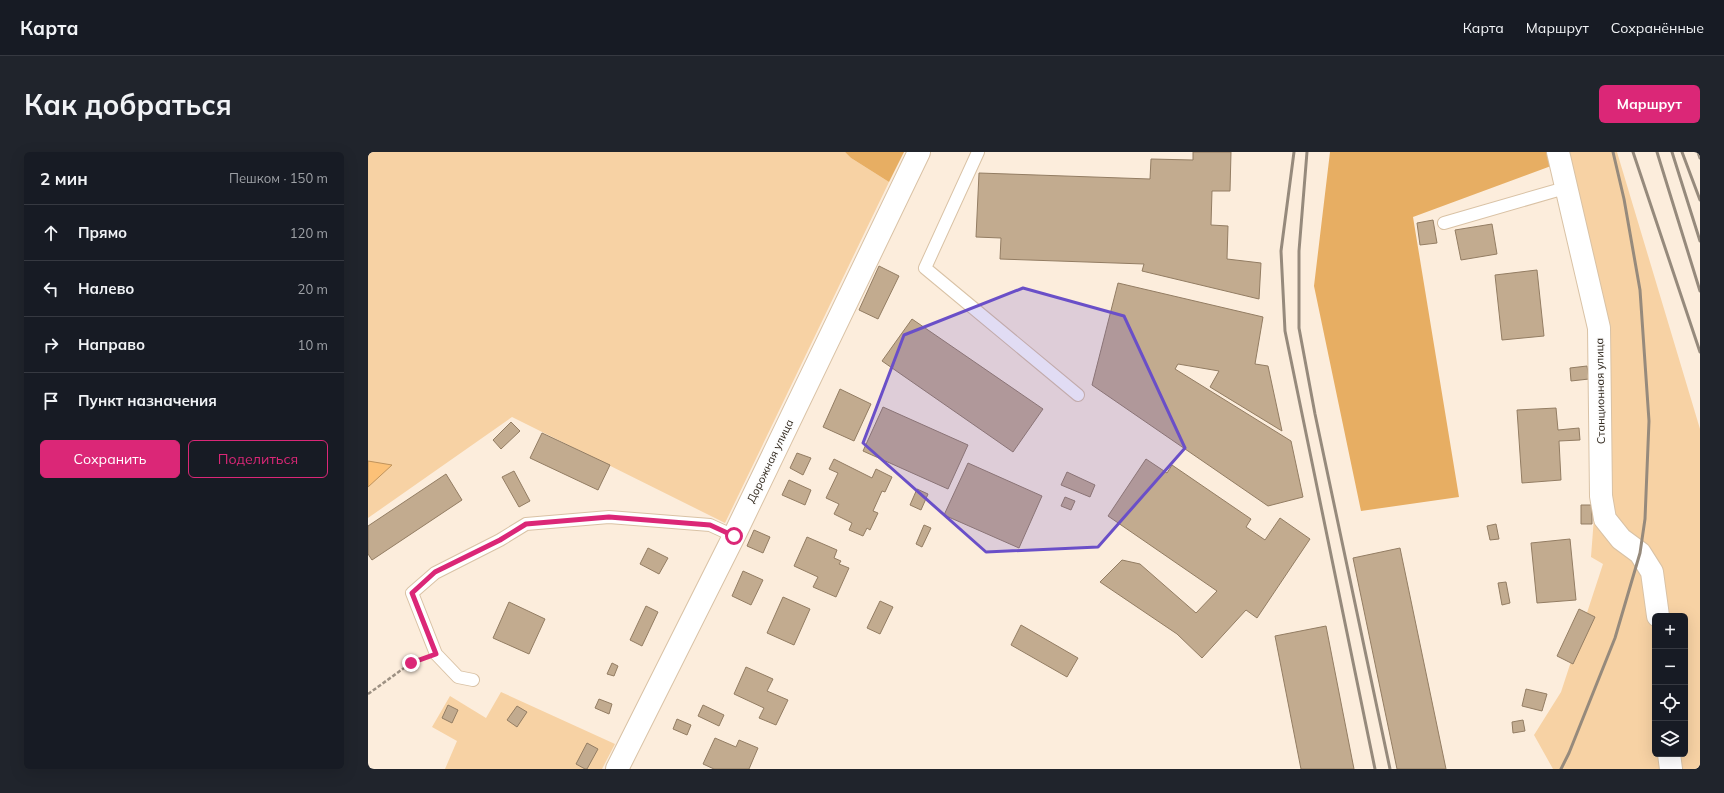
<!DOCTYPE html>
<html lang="ru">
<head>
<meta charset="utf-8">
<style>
	body { margin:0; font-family:Mulish,sans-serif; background:#20242c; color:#f1f3f6 }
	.controls { position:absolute; right:12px; bottom:12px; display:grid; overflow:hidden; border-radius:6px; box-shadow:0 4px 16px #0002 }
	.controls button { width:36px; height:36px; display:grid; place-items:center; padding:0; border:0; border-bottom:1px solid #363941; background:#171b24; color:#f1f3f6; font:20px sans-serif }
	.stop { position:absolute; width:12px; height:12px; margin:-9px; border:3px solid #db2777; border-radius:50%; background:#fff }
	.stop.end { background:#db2777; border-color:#fff; box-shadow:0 1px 4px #0008 }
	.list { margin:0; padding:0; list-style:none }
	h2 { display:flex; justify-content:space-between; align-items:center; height:52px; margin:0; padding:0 16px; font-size:17px }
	h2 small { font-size:13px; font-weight:400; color:#9ea1a6 }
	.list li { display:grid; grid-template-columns:26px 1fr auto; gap:12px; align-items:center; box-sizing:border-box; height:56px; padding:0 16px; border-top:1px solid #363941 }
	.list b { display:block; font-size:15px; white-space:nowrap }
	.list em { font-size:13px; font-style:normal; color:#9ea1a6 }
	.actions { display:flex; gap:8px; padding:12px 16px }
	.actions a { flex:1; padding:9px 0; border:1px solid #db2777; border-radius:6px; text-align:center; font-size:14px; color:#db2777 }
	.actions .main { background:#db2777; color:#fff }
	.icon { flex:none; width:22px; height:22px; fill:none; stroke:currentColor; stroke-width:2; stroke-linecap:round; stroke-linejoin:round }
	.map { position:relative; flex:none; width:1332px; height:617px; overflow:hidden; border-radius:6px }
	header { display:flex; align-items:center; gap:24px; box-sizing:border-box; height:56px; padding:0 20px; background:#171b24; border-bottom:1px solid #363941 }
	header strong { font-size:19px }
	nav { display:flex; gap:22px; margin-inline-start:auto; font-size:14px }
	.intro { display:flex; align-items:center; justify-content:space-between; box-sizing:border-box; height:96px; padding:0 24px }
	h1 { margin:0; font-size:28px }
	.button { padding:10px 18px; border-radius:6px; background:#db2777; color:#fff; font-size:14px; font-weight:700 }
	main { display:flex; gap:24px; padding:0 24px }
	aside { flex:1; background:#171b24; border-radius:6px; box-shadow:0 4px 16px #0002 }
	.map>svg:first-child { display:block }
	.green { fill:#f7d2a4; fill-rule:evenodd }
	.forest { fill:#e7ae63 }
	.water { fill:#fcc177; stroke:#bf935c }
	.building { fill:#c2ab8f; stroke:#937d63 }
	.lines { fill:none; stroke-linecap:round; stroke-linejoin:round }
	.service-casing { stroke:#d9c2a5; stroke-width:14 }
	.minor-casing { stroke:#d9c2a5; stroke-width:24 }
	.path { stroke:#9d9183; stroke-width:2.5; stroke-dasharray:4 2; stroke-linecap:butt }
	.service { stroke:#fff; stroke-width:12 }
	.minor { stroke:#fff; stroke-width:22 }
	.rail { stroke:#968a7c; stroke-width:3 }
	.route { stroke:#db2777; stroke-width:5 }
	.marked { fill:#6a4fc8; fill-opacity:0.2; stroke:#6a4fc8; stroke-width:3; stroke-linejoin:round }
	.labels { text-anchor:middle; stroke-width:3.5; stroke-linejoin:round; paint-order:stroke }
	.street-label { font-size:11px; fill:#32291e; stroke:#fdfdfd }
</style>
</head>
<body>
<header>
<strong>Карта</strong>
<nav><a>Карта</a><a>Маршрут</a><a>Сохранённые</a></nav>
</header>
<div class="intro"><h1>Как добраться</h1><a class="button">Маршрут</a></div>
<main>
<aside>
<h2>2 мин<small>Пешком · 150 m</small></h2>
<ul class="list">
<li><svg class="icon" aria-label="ahead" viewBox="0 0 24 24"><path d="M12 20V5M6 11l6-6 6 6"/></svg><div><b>Прямо</b></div><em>120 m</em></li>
<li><svg class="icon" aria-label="left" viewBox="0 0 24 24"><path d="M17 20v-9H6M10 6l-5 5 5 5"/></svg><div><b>Налево</b></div><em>20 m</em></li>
<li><svg class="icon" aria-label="right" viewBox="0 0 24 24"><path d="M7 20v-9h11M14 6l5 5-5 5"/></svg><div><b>Направо</b></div><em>10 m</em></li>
<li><svg class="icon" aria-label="arrive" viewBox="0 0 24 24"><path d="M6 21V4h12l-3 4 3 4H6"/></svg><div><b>Пункт назначения</b></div></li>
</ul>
<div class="actions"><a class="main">Сохранить</a><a>Поделиться</a></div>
</aside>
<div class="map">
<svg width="1332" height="617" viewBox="0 0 1332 617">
	<rect width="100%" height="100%" fill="#fceddc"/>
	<path class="green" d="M0,0H477L483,6L521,30L357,371L144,265L0,366Z
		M1180,0H1249L1332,277V617H1185L1166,583L1193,540L1235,412L1223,405L1227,352L1223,180ZM1287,464H1317V602H1287Z
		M133,540L247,592L234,617H77L89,589L64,575L82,544L118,566Z"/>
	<path class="forest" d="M477,0H536L521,30L483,6Z
		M962,0H1180L1183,14L1045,65L1091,345L993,359L946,134Z"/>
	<path class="water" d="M0,309L24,313L0,335Z"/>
	<path class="building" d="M825,0H863L862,39H844L843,73L860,74L859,107L893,111L891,147L774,119L776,112L632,107L633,86L608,85L611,21L782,27L783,7L825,8Z
		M1065,68L1069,91L1052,93L1049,71Z
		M1124,72L1129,102L1093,108L1087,78Z
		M511,114L531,124L510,167L491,158Z
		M1169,118L1176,184L1134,188L1127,123Z
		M750,131L895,165L887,212L900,214L914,279L842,235L851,219L810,212L807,217L923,289L935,345L900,354L724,233Z
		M544,167L675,257L645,300L514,209Z
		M1219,214L1221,227L1203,229L1202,216Z
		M472,237L503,252L486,289L455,275Z
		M515,255L600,293L580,337L495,299Z
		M1188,256L1190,278L1211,276L1212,288L1191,289L1193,328L1154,331L1149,258Z
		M143,270L152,279L133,297L125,288Z
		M174,281L242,313L230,338L162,306Z
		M429,301L443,306L435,323L422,316Z
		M466,307L504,326L508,317L524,325L517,340L514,339L505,359L510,361L502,378L499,376L495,384L481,378L484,371L466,362L471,352L458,346L470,321L461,317Z
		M778,307L799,321L804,313L883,367L878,375L897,388L912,366L942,387L889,466L878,458L834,506L809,482L732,430L754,408L772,412L828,461L849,439L740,364Z
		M600,311L674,344L651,396L576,363Z
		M146,319L162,349L151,355L134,325Z
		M699,320L727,333L722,345L693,333Z
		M78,322L94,348L4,408L0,402V374Z
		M421,328L443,338L437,353L414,343Z
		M549,337L560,342L553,358L542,353Z
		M697,345L707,349L703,358L693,354Z
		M1213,353H1224V372H1213Z
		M1128,372L1131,387L1122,388L1119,374Z
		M556,373L563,376L554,395L548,392Z
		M386,378L402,385L395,401L379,394Z
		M439,385L469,398L466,406L473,409L471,412L481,416L468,445L445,435L450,425L426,414Z
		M1202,387L1208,448L1169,451L1163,391Z
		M280,396L300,406L291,422L272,412Z
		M1032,396L1078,617H1029L985,406Z
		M375,419L395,428L383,453L364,444Z
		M1138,430L1142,451L1134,453L1130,431Z
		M415,445L442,457L426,493L399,481Z
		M512,449L525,455L512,482L499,476Z
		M141,450L177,467L161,502L125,486Z
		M278,454L290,460L274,494L262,488Z
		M1211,457L1227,465L1205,512L1189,504Z
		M653,473L710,506L699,525L643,493Z
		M958,474L986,617H933L907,484Z
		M244,511L250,514L246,524L239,522Z
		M378,515L405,527L399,539L420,548L408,573L391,566L396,556L366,542Z
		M1158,537L1179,542L1174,559L1154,554Z
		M231,547L244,552L241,562L227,556Z
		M80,553L90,558L84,571L74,566Z
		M335,553L356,563L351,574L330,564Z
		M149,554L159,560L149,575L139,568Z
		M309,567L323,573L319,583L305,577Z
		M1155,568L1157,579L1145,581L1144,570Z
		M347,586L368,595L371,588L390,596L381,617H346L335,612Z
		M219,591L230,597L219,617H217L208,612Z"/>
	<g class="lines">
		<g class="service-casing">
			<path id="service" d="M610,0L557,116L710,243
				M1076,71L1197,36
				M105,528L90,525L68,502L44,441L67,421L132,388L158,372L241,365L342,373L366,384"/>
		</g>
		<g class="minor-casing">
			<path id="minor" d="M1190,0L1231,176L1233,344L1237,367L1253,387L1272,401L1284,420L1290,464
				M1301,602L1303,617
				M249,617L366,384L551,0"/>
		</g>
		<path class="path" d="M0,542L43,511L54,507"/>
		<use href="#service" class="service"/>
		<use href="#minor" class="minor"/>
		<path class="rail" d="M926,0L913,99L917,179L1007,617
			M939,0L931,99V176L947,262L1022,617
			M1265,0L1332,200
			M1289,0L1332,139
			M1304,0L1332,89
			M1314,0L1332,48
			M1330,0L1332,6
			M1193,617L1201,601L1247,486L1272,401L1277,367L1281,269L1272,138L1256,47L1245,0"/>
	</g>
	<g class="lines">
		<path class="route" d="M43,511L68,502L44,441L67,420L132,388L158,372L241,365L342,373L366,384"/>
	</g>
	<path class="marked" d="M655,136L756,164L817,296L730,395L618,400L495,291L536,183Z"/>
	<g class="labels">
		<g class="street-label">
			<text transform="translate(1232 239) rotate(-91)" y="4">Станционная улица</text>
			<text transform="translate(402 309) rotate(-64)" y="4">Дорожная улица</text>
		</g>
	</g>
</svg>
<div class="controls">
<button>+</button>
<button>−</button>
<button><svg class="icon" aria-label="locate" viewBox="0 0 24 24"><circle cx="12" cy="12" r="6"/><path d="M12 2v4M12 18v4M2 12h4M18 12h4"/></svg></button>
<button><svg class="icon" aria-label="layers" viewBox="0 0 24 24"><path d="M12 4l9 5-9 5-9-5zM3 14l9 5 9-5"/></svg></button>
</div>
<div class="stop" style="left:366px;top:384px"></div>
<div class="stop end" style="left:43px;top:511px"></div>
</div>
</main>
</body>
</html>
